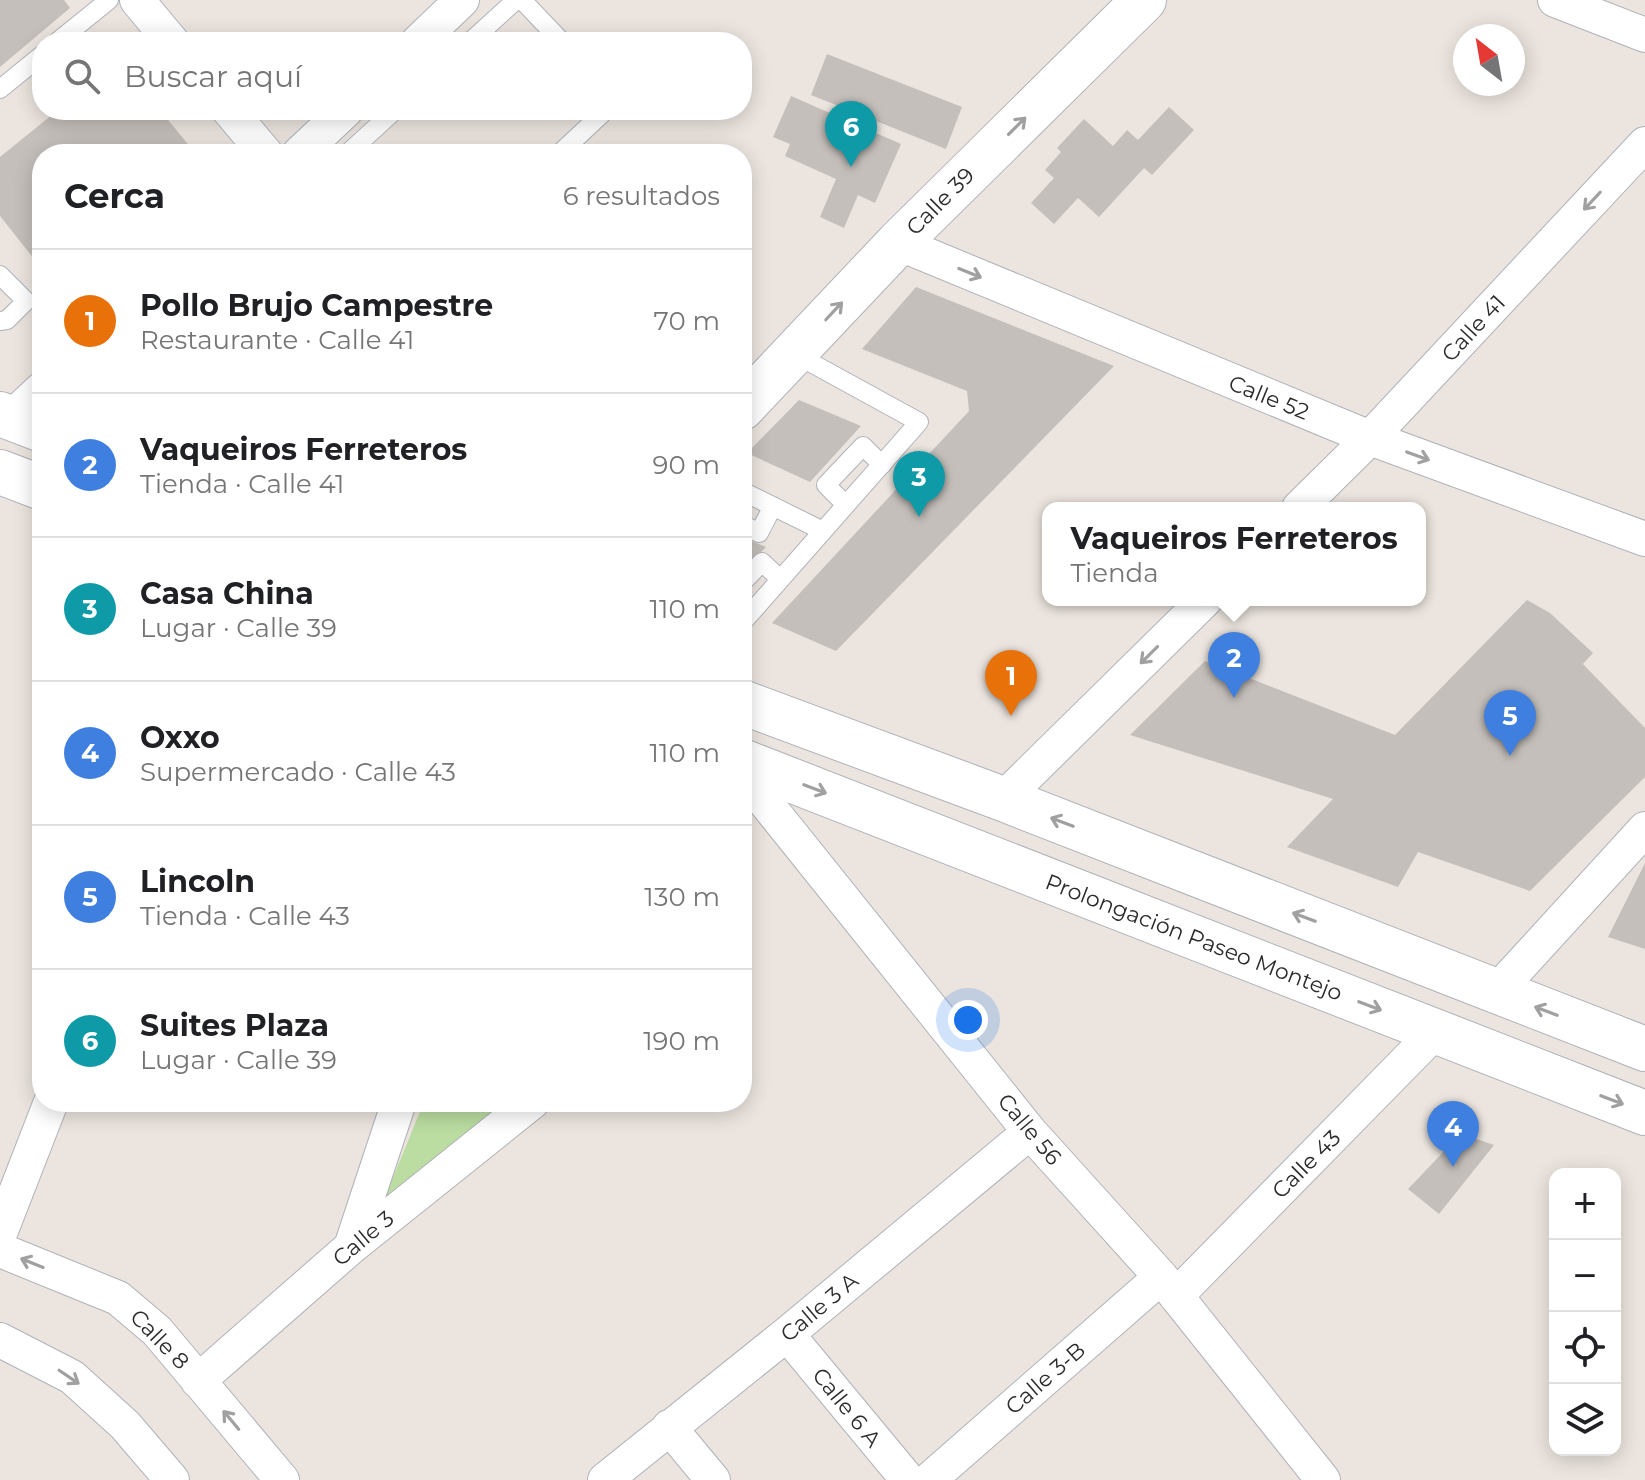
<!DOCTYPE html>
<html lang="es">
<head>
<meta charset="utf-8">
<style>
	body { margin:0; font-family:Montserrat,sans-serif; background:#f2f2f2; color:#202124 }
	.controls { position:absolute; right:24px; bottom:24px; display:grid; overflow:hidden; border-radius:16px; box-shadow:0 4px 20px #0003 }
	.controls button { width:72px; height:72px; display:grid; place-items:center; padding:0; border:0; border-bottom:2px solid #e0e0e0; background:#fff; color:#202124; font:40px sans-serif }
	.compass { position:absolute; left:1453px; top:24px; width:72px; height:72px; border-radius:50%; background:#fff; box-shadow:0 4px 20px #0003; rotate:329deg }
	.you { position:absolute; left:968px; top:1020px; width:28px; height:28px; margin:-20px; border:6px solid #fff; border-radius:50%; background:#1a73e8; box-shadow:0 0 0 12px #1a73e833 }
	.badge { display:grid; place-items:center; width:52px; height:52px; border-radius:50%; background:#7c3aed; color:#fff; font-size:26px; font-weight:700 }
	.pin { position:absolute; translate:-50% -66px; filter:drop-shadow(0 2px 4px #0008) }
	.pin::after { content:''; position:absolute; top:42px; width:28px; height:24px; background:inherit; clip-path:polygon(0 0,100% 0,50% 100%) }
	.popup { position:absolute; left:1042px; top:502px; width:384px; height:104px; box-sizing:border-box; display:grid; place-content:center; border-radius:16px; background:#fff; filter:drop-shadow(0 2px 6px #0005); font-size:26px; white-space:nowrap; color:#757577 }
	.popup b { font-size:30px; color:#202124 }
	.popup::after { content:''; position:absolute; left:50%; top:100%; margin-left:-16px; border:16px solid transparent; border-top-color:#fff }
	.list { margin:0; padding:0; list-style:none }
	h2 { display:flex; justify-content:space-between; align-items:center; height:104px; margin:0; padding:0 32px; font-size:34px }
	h2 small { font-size:26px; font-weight:400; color:#757577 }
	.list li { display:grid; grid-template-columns:52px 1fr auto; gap:24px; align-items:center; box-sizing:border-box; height:144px; padding:0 32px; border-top:2px solid #e0e0e0 }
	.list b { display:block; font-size:30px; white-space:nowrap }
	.list p { margin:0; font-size:26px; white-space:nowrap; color:#757577 }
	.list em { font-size:26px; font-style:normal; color:#757577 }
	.icon { flex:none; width:44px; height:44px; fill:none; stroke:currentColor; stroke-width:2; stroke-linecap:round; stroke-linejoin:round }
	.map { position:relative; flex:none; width:1645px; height:1480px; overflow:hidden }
	.search { position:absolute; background:#fff; box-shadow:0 4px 20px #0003; left:32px; top:32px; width:720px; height:88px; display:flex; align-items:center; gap:20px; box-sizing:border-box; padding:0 28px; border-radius:32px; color:#757577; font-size:30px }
	.panel { position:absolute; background:#fff; box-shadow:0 4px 20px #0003; left:32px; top:144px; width:720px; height:968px; border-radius:32px }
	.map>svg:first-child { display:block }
	.green { fill:#bbdda1 }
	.building { fill:#c4bfbb }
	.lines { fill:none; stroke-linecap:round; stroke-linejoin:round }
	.service-casing { stroke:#afb2ba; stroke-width:20 }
	.minor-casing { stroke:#afb2ba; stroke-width:36 }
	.tertiary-casing { stroke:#afb2ba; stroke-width:46 }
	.secondary-casing { stroke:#afb2ba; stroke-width:46 }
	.service { stroke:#fff; stroke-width:18 }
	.minor { stroke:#fff; stroke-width:34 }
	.tertiary { stroke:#fff; stroke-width:44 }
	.secondary { stroke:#fff; stroke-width:44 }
	.oneway { stroke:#a0a0a0 }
	.labels { text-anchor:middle; stroke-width:6; stroke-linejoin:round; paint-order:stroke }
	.street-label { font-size:22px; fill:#2b2b2b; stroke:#fff }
</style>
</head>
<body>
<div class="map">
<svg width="1645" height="1480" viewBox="0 0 1645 1480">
	<rect width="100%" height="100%" fill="#ece5df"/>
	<path class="green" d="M424,1102H507L383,1202Z"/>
	<path class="building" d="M0,0H64L70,8L0,67Z
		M827,54L962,107L946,149L811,95Z
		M791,96L901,144L875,203L858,195L844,228L820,217L836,179L785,156L790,144L773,137Z
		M1169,107L1194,130L1152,175L1144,168L1099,217L1078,198L1054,224L1031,203L1054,178L1045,170L1061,152L1057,148L1084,119L1113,146L1127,130L1138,140Z
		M58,110H160L196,154H42V269L0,216V157Z
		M916,287L1114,366L836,651L772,623L969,411L967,391L862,349Z
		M799,400L861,426L810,482L747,453Z
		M742,537L766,547L742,571Z
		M1527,600L1550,613L1593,653L1583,664L1645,728V777L1530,891L1418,852L1398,887L1287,847L1333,799L1130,735L1205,661L1395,735Z
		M1645,863V949L1608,937Z
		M1468,1136L1494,1145L1439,1214L1408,1189L1450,1145Z"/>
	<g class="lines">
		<g class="service-casing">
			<path id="service" d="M522,0L562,42
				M57,42L109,0
				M470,42L516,0
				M0,89L42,55
				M347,154L395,110
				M559,154L606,110
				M0,275L26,301L7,320L0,321
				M742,491L823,531
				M846,505L826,485L863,446L882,465
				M742,524L759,533L773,506
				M742,583L762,562L780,579
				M742,623L919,422L795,354"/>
		</g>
		<g class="minor-casing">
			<path id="minor" d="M137,0L172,42
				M1555,0L1645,35
				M418,42L462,0
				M229,110L266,154
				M299,154L346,110
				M898,243L1370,438L1645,539
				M11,418L42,389
				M1299,508L1370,438L1645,144
				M742,773L1030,1132L1161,1277L1323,1480
				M1003,799L1205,600
				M1496,992L1645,829
				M0,1233L51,1102
				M351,1247L399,1102
				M0,1250L118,1298L157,1331L282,1480
				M1176,1296L1436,1031
				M787,1334L908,1480
				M0,1340L72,1377L125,1425L172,1480
				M198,1381L351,1247L532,1102
				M669,1427L713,1480
				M605,1480L787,1334L1030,1132
				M929,1480L1161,1277"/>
		</g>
		<g class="tertiary-casing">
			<path id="tertiary" d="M742,408L898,243L1144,0"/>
		</g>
		<g class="secondary-casing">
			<path id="secondary" d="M0,414L42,430
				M0,472L42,488
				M742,702L1003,799L1645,1049
				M742,761L1645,1113"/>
		</g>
		<use href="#service" class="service"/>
		<use href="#minor" class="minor"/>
		<use href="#tertiary" class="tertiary"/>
		<use href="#secondary" class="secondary"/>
	</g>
	<defs><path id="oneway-shaft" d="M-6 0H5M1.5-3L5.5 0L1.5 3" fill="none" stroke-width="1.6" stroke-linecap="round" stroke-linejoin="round" transform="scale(2)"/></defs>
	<g class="oneway">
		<use href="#oneway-shaft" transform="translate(1017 126) rotate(-45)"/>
		<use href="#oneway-shaft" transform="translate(1592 201) rotate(133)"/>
		<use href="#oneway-shaft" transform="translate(970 273) rotate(22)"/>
		<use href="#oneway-shaft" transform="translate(834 311) rotate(-47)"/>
		<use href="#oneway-shaft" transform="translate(1418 456) rotate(20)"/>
		<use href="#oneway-shaft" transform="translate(1149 655) rotate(135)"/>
		<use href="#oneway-shaft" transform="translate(815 789) rotate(21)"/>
		<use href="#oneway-shaft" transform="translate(1062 822) rotate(-159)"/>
		<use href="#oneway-shaft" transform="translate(1304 917) rotate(-159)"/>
		<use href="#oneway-shaft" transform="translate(1370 1006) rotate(21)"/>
		<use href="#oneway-shaft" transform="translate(1546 1011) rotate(-159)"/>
		<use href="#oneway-shaft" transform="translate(1612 1100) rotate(21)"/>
		<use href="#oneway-shaft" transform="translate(32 1263) rotate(-158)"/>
		<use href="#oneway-shaft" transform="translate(69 1377) rotate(34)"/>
		<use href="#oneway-shaft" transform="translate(231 1420) rotate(-130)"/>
	</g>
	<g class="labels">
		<g class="street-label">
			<text transform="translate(940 201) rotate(-45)" y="8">Calle 39</text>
			<text transform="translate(1473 328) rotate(-47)" y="8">Calle 41</text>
			<text transform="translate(1269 397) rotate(22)" y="8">Calle 52</text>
			<text transform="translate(1194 937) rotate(21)" y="8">Prolongación Paseo Montejo</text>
			<text transform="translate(1030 1129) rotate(50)" y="8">Calle 56</text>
			<text transform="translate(1306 1164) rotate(-45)" y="8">Calle 43</text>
			<text transform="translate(363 1238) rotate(-40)" y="8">Calle 3</text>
			<text transform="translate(819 1307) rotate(-40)" y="8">Calle 3 A</text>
			<text transform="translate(160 1339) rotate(46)" y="8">Calle 8</text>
			<text transform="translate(1045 1378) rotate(-41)" y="8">Calle 3-B</text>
			<text transform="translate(847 1407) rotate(51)" y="8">Calle 6 A</text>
		</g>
	</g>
</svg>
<div class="controls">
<button>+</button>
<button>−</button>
<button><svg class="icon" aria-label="locate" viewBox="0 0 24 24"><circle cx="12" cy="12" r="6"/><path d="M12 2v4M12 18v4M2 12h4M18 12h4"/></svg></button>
<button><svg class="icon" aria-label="layers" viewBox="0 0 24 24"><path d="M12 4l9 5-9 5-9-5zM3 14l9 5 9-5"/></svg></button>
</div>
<svg class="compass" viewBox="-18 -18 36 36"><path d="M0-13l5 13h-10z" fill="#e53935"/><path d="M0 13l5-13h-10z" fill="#757577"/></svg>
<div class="you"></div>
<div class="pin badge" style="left:1011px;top:716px;background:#e8710a">1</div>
<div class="pin badge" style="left:1234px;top:698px;background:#3f7fe0">2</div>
<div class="popup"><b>Vaqueiros Ferreteros</b>Tienda</div>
<div class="pin badge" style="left:919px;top:517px;background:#0f9aa8">3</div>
<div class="pin badge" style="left:1453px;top:1167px;background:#3f7fe0">4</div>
<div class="pin badge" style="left:1510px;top:756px;background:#3f7fe0">5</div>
<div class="pin badge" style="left:851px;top:167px;background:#0f9aa8">6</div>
<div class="search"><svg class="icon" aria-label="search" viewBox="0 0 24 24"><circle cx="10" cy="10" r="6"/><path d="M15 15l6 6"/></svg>Buscar aquí</div>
<section class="panel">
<h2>Cerca<small>6 resultados</small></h2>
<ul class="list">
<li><span class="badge" style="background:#e8710a">1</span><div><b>Pollo Brujo Campestre</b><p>Restaurante · Calle 41</p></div><em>70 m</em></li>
<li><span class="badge" style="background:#3f7fe0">2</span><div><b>Vaqueiros Ferreteros</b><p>Tienda · Calle 41</p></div><em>90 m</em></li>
<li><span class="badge" style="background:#0f9aa8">3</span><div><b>Casa China</b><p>Lugar · Calle 39</p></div><em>110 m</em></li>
<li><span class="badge" style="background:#3f7fe0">4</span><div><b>Oxxo</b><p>Supermercado · Calle 43</p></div><em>110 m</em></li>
<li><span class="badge" style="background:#3f7fe0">5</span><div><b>Lincoln</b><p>Tienda · Calle 43</p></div><em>130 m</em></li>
<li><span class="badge" style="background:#0f9aa8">6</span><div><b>Suites Plaza</b><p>Lugar · Calle 39</p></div><em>190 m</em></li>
</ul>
</section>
</div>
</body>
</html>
